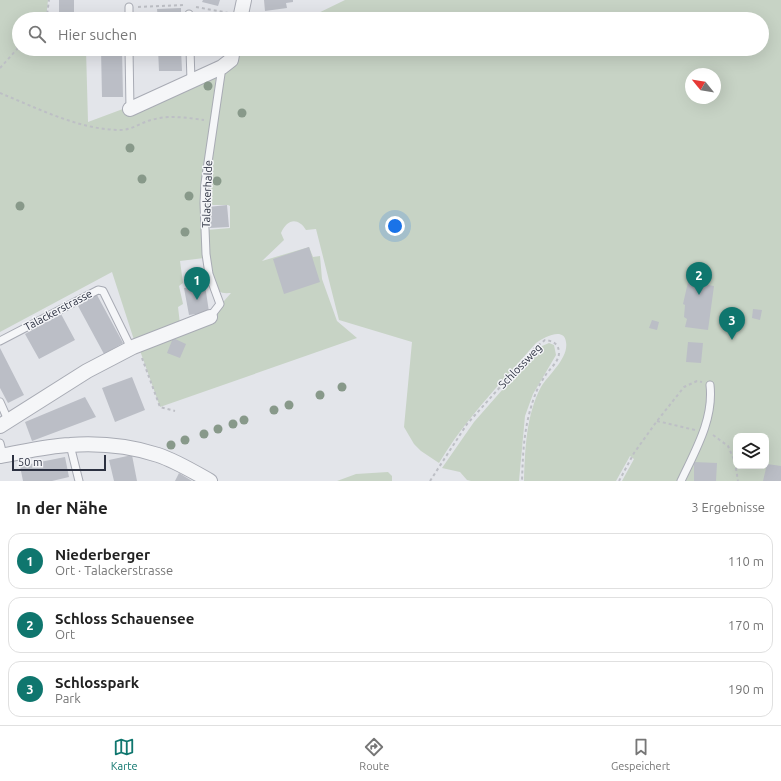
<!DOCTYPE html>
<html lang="de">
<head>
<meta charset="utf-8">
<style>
	body { margin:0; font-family:Ubuntu,sans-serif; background:#f2f2f2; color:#222 }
	.controls { position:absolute; right:12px; bottom:12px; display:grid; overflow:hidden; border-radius:8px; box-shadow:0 4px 16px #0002 }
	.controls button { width:36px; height:36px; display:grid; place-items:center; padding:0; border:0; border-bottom:1px solid #e0e0e0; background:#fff; color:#222; font:20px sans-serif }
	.compass { position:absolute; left:685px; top:68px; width:36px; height:36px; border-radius:50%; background:#fff; box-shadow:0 4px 16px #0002; rotate:300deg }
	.scale { position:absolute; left:12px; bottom:10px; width:94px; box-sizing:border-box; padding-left:4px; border:2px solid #2c3141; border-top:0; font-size:11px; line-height:14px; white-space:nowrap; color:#2c3141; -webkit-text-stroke:3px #f3f4f7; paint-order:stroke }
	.you { position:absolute; left:395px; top:226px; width:14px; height:14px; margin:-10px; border:3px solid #fff; border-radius:50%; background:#1a73e8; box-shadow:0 0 0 6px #1a73e833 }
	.badge { display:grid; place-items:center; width:26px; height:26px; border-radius:50%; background:#0f766e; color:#fff; font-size:13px; font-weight:700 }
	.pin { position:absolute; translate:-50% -33px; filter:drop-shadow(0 1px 2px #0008) }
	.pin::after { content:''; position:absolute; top:21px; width:14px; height:12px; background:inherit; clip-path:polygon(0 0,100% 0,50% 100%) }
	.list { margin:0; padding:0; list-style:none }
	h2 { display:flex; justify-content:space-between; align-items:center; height:52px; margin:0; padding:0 16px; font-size:17px }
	h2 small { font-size:13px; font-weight:400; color:#767676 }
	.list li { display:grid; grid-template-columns:26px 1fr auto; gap:12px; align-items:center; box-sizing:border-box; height:56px; margin:0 8px 8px; padding:0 8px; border:1px solid #e0e0e0; border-radius:12px }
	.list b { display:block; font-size:15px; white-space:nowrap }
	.list p { margin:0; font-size:13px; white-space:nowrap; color:#767676 }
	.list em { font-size:13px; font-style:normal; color:#767676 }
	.icon { flex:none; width:22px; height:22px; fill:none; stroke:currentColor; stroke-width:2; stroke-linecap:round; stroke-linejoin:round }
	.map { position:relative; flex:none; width:781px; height:481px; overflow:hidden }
	.search { position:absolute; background:#fff; box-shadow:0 4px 16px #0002; left:12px; right:12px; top:12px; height:44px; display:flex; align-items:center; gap:10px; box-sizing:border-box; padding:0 14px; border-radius:22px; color:#767676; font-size:15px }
	.sheet { height:244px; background:#fff }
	nav { display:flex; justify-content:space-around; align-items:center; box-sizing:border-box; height:56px; border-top:1px solid #e0e0e0; background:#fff; font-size:11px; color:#767676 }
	nav a { display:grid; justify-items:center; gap:2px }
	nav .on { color:#0f766e }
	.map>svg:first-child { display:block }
	.green { fill:#c7d3c5; fill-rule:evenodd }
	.building { fill:#bbbec6 }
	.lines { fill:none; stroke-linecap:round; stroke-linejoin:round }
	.service-casing { stroke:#a8abb4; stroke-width:9 }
	.minor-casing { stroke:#a8abb4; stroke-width:16 }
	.path { stroke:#bdbfc5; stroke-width:2; stroke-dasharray:3 3; stroke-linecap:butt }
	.service { stroke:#f5f6f8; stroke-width:7 }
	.minor { stroke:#f5f6f8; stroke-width:14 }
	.tree { fill:#88998a }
	.labels { text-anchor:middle; stroke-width:3; stroke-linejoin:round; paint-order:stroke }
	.street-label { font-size:11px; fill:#2c3141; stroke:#f3f4f7 }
</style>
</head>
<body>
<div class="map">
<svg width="781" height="481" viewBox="0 0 781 481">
	<rect width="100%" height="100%" fill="#e3e5ea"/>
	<path class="green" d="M0,0H48L46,19H19V49H86L88,122L214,75L216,78L204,174V258L180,261L183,283L179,286L183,304L178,307L180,324L135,343L112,272L0,332Z
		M345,0H781V481H622L634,459L630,456L616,481H524C525,450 526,415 541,387C548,375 569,358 566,342C564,326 543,338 536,343C502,382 465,419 439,463L421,451L414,444L404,427L412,342L339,320L316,229L306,230C298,217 287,219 281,233L284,240L262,261L309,247L313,257L320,256L322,279L337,321L357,338L160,407L138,345L210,317L231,293C228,293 222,294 219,291C208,282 208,244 207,230L230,228V206L228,205H207L208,173L223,74L238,52L245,49H762V19H306ZM691,74H715V98H691ZM736,436H766V466H736Z
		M549,343L554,345L556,355L533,394L525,416L519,481H471L467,480L460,472L442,468L474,422L533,355L542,346Z
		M388,472L392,476V481H337L356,474Z"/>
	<path class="building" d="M59,0H74V19H59Z
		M203,0H220L218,6L202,2Z
		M264,0H293V2L286,3L287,8L265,11Z
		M181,8V19H158L157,9Z
		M101,49H122L123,97H102Z
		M158,49H181L182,71H159Z
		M227,205L229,227L210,228L208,207Z
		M309,247L320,282L284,294L273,259Z
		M691,269L709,273L708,285L714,286L708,330L685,327L687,319L684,317L685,305L683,304Z
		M205,285L209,312L189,315L184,288Z
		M97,295L123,343L104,354L78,306Z
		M753,309L762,310L760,320L752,318Z
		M61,314L75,340L39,359L25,334Z
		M652,320L659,322L657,330L649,328Z
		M173,338L186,344L180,358L167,353Z
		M688,342L703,343L701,363L686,362Z
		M0,348L24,395L8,403L0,388Z
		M132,377L145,410L115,422L102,388Z
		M85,397L96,417L32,441L25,422Z
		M132,455L137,481H114L109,460Z
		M65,457L69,477L52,481H23L20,466Z
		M694,462L717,463L716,481H694Z
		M767,464L781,466V481H763Z
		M179,473L192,481H175Z"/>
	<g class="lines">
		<g class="service-casing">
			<path id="service" d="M129,7V19
				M189,14V19
				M129,49L130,109
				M190,49L191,81
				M210,317L220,304L209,274L206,254L204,203L205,183L222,67
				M0,341L98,290L103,291L131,348
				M0,402L8,420
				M0,443L3,455
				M70,445L79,481
				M681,481C695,451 714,419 710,385"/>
		</g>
		<g class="minor-casing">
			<path id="minor" d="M240,19L244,0
				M130,109L222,67L231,60L233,49
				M0,426L87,371L133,347L210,317
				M0,456C23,452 46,446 70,445C99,443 130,446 158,455C176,461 194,472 210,481"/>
		</g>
		<path class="path" d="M138,7L185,5
			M196,7L229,13
			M45,19L47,15L49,0
			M0,68L19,47
			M0,93C37,108 80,130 120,130C133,130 143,121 155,119C171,115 189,118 204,120
			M142,358L160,407L175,411
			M657,421L695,430
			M713,435L728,446L735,462L738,481
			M430,481L467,424L536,347L545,340C553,341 559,344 559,353C559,362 549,369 545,376C541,382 537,389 535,395C524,425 523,450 522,481
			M619,481L634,453L657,421L684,387L697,381L702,382"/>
		<use href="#service" class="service"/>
		<use href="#minor" class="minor"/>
	</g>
	<g class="tree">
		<circle cx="208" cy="86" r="4.5"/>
		<circle cx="242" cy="113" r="4.5"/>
		<circle cx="130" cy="148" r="4.5"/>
		<circle cx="142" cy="179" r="4.5"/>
		<circle cx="217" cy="181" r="4.5"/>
		<circle cx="189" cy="196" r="4.5"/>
		<circle cx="20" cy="206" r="4.5"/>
		<circle cx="185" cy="232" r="4.5"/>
		<circle cx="342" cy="387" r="4.5"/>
		<circle cx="320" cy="395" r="4.5"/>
		<circle cx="289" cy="405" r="4.5"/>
		<circle cx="274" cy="410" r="4.5"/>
		<circle cx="244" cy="420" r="4.5"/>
		<circle cx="233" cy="424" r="4.5"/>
		<circle cx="218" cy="429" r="4.5"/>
		<circle cx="204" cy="434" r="4.5"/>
		<circle cx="185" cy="440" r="4.5"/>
		<circle cx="171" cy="445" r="4.5"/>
	</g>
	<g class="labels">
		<g class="street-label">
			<text transform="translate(207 194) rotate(-88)" y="4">Talackerhalde</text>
			<text transform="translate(58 310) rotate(-28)" y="4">Talackerstrasse</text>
			<text transform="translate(520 366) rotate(-46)" y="4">Schlossweg</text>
		</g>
	</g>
</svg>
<div class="controls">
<button><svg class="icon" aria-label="layers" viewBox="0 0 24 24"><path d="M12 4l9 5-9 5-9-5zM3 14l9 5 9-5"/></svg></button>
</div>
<svg class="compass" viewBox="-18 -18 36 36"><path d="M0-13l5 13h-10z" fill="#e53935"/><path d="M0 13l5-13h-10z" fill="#767676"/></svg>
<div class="scale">50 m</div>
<div class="you"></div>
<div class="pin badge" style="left:197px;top:300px">1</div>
<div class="pin badge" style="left:699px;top:295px">2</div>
<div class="pin badge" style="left:732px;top:340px">3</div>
<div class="search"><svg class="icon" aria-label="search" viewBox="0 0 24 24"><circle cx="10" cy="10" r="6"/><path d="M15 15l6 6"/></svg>Hier suchen</div>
</div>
<section class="sheet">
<h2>In der Nähe<small>3 Ergebnisse</small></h2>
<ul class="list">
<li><span class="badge">1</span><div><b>Niederberger</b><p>Ort · Talackerstrasse</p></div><em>110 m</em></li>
<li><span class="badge">2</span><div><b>Schloss Schauensee</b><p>Ort</p></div><em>170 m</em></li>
<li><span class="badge">3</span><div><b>Schlosspark</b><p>Park</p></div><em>190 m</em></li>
</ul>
</section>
<nav>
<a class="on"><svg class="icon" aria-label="map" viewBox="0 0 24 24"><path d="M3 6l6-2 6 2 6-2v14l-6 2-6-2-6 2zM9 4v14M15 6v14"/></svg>Karte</a>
<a><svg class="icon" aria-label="directions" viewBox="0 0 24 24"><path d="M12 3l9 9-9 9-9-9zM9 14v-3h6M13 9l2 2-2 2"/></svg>Route</a>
<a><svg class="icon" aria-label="saved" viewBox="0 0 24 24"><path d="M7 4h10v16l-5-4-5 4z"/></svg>Gespeichert</a>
</nav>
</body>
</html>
